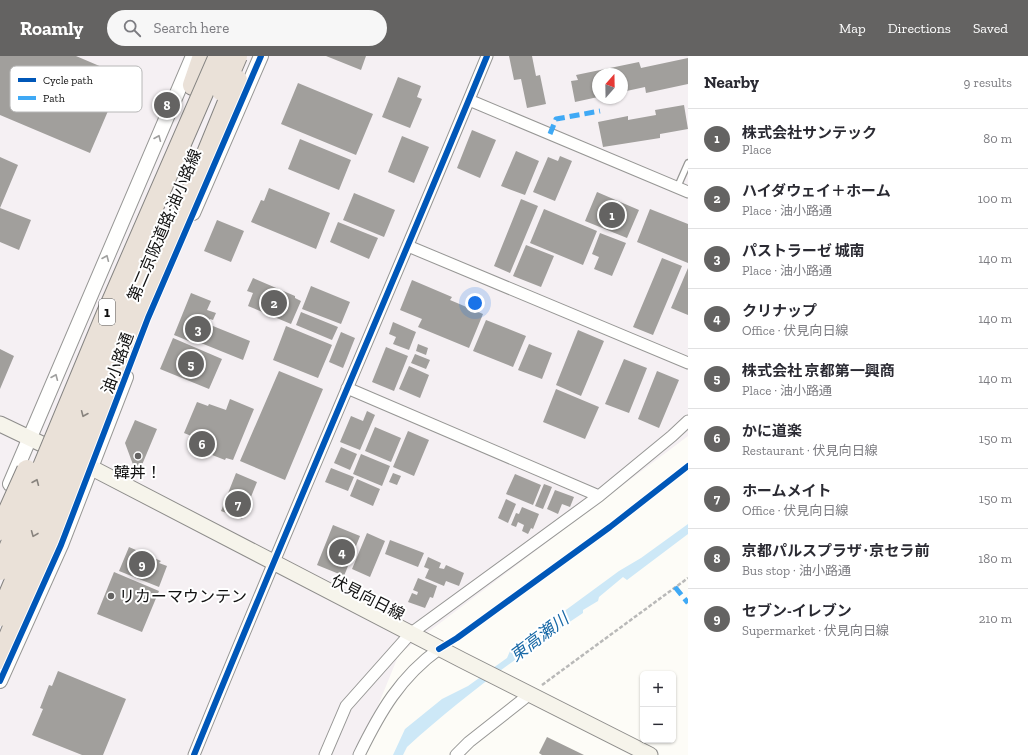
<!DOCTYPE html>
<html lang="en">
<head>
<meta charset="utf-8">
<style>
	body { margin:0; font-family:"Zilla Slab","Noto Sans JP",serif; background:#f7f7f7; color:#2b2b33 }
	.controls { position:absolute; right:12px; bottom:12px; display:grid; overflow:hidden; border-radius:6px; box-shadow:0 1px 3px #0004 }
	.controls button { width:36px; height:36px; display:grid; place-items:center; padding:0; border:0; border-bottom:1px solid #e1e1e2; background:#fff; color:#2b2b33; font:20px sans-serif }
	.compass { position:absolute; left:592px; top:12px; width:36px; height:36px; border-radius:50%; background:#fff; box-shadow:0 1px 3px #0004; rotate:20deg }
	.you { position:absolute; left:475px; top:247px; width:14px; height:14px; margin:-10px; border:3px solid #fff; border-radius:50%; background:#1a73e8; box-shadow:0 0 0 6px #1a73e833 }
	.badge { display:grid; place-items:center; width:26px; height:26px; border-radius:50%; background:#646362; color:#fff; font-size:13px; font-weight:700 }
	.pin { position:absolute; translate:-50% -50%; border:2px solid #fff; box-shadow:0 1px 4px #0006 }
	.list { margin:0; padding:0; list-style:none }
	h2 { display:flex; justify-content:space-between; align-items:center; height:52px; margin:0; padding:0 16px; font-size:17px }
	h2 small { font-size:13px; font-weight:400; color:#7c7c81 }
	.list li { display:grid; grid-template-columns:26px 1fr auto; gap:12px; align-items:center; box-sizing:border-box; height:60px; padding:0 16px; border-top:1px solid #e1e1e2 }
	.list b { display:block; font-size:15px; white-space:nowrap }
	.list p { margin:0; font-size:13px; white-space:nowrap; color:#7c7c81 }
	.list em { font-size:13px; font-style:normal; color:#7c7c81 }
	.icon { flex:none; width:22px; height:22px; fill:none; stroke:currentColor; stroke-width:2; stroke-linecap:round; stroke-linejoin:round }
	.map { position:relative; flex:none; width:688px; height:699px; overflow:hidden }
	header { display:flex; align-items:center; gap:24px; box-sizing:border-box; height:56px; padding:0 20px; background:#646362; color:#fff }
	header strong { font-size:19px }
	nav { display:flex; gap:22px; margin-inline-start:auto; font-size:14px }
	.search { width:280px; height:36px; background:#f7f7f7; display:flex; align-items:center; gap:10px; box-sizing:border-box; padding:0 14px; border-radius:22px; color:#7c7c81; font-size:15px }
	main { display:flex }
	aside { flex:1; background:#fff }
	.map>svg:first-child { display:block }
	.industrial { fill:#f5f0f3; fill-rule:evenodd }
	.water { fill:#cde8f7 }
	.building { fill:#a19f9c }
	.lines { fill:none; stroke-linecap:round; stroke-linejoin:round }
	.service-casing { stroke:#979795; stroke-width:8 }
	.minor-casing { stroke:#979795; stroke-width:13 }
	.tertiary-casing { stroke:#979795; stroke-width:16 }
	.secondary-casing { stroke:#8e8d8b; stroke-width:17 }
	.motorway-casing { stroke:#858482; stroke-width:22 }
	.path { stroke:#b9b9b8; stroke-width:2.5; stroke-dasharray:4 2; stroke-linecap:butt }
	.service { stroke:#fffffe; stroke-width:5.5 }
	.minor { stroke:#fffffe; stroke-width:11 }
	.tertiary { stroke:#fffffe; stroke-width:14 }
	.secondary { stroke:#f6f4eb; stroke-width:15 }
	.motorway { stroke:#eae1d8; stroke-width:20 }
	.motorway-bridge-casing { stroke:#858482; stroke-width:22; stroke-linecap:butt }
	.motorway-bridge { stroke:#eae1d8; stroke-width:20 }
	.quiet { stroke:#3fa9f5; stroke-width:5; stroke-dasharray:10 5; stroke-linecap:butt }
	.cycleway-casing { stroke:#fff; stroke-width:8 }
	.cycleway { stroke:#0057b8; stroke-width:6 }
	.oneway { stroke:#a0a09f }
	.oneway2 { stroke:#88837e }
	.poi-dot { fill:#646362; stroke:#fff; stroke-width:1.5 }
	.labels { text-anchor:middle; stroke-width:4; stroke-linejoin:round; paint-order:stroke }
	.shield { fill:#fff; stroke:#585858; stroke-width:1 }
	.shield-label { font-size:15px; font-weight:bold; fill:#111 }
	.street-label { font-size:16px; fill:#111; stroke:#fff }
	.poi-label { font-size:16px; fill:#111; stroke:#fff }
	.water-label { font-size:17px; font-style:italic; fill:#1768a6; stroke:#fff }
	.key { fill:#fff; stroke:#b8b8b8; stroke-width:1 }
	.key-label { font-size:11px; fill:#111 }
</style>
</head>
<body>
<header>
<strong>Roamly</strong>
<div class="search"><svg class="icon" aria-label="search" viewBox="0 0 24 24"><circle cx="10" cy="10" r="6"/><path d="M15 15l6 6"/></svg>Search here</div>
<nav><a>Map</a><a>Directions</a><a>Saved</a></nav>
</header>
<main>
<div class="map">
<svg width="688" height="699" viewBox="0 0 688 699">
	<rect width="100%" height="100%" fill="#fdfcf7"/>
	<path class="industrial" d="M0,0H688V380L399,598L358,699H0ZM598,18H622V42H598Z"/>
	<path class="water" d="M688,468V478L627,524L623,521L599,541L598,545L583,554V557C521,598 462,641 407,691L403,699H393L405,673L442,643L468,630L507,602L510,595L619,515L641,502Z"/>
	<path class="building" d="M0,0H76L123,20L90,97L0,59Z
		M326,0H366L361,14Z
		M509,0H532L536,20L540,19L546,48L527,52L521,23L514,24Z
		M688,2V28L646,37L645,31L622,36V18H598V41L575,46L571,25L578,24L576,19L639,6L641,12Z
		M398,21L421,30L417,41L422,43L410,72L382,61Z
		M298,27L373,58L356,99L281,68Z
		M684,49L688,73L660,78V82L603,91L598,66L628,60V64L656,59L655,54Z
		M472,74L496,84L480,122L457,112Z
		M402,80L429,91L414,127L388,116Z
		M300,83L351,104L339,134L288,113Z
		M516,95L539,105L525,139L501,130Z
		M560,100L572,105L555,145L533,136L548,101L558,105Z
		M0,101L18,109L0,152L31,164L19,194L0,186Z
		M269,132L330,157L316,193L251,166L261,144L264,145Z
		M597,136L639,154L627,182L585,165Z
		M354,137L395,154L384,181L343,164Z
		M521,143L538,150L510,217L494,210Z
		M544,153L597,175L583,209L530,187Z
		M650,153L688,168V207L637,186Z
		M217,164L244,175L231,206L204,195Z
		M338,166L378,182L369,203L330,186Z
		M600,177L626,187L612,220L594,213L599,201L592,198Z
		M526,189L554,200L541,231L513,220Z
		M662,202L682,210L653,279L633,271Z
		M688,212V259L671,252Z
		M253,222L295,240V242L301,245L291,268L248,250L253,237L247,235Z
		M412,224L452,241L450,244L483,258L469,292L418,271L422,263L400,254Z
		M311,230L350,246L341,268L302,253Z
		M191,237L211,245L207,254L216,257L213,264L210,263L208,266L203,264V266L250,285L243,304L196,285V282L193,281L191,286L174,279Z
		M301,256L338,271L332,284L296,269Z
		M486,264L526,280L513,311L473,295Z
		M393,266L416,276L409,294L393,288L396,281L389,278Z
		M286,270L332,289L318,322L273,304Z
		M578,274L604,285L581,340L556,329Z
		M341,276L355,282L343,312L329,306Z
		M173,282L222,303L209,333L160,313Z
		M418,288L428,292L426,299L416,295Z
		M529,288L552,297L542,323L518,314Z
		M386,291L408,300L394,335L372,326Z
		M0,293L14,300L0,333Z
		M415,298L430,304L426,313L411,307Z
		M624,303L647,312L629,357L605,348Z
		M409,310L429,319L420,342L399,333Z
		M279,315L323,333L285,424L240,405Z
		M657,315L679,324L659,372L638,363Z
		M556,333L599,351L585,383L543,366Z
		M230,343L254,353L233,404L226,402L225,404L207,397L211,388L184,377L197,346L208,350L209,348L226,354Z
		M367,355L375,359L360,394L340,386L351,360L363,365Z
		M135,364L157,373L139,416L135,414L125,387Z
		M375,371L401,382L391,406L365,395Z
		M408,375L429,384L414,420L393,411Z
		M341,391L357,398L350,414L334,407Z
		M361,398L390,410L382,430L353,418Z
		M331,412L354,421L348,435L325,426Z
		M236,417L257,426L242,463L221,455Z
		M393,417L401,420L397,429L389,426Z
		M515,418L541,429L533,449L506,438Z
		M357,423L380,433L373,450L350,440Z
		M544,428L552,431L543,453L535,450Z
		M555,434L574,441L570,451L562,448L558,458L547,453Z
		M506,443L516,448L508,467L498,462Z
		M522,451L539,458L533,473L531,472L528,478L522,475L524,469L518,466L516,471L511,469L516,457L519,458Z
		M333,469L360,480L344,520L317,509Z
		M367,477L385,485L370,521L352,513Z
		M390,484L424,497L418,511L385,498Z
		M129,491L161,505L159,507L167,510L159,531L119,515Z
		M428,501L441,507L439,512L444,513L446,509L464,517L459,530L446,525L444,530L425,522L429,513L424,511Z
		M114,516L159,535L142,576L97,558Z
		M418,522L437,530L433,542L430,541L425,552L408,546L412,537L417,539L418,536L413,534Z
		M58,615L126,643L103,699H82L32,679L43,653L40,652L49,629L52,630Z
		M547,681L584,699H542L539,697Z"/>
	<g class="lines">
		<g class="service-casing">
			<path id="service" d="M677,132L688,107"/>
		</g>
		<g class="minor-casing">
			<path id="minor" d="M469,44L688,136
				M408,190L688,307
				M347,332L599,440
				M194,699C289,465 391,233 487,0
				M325,699L346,650L410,578L599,440L672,380L688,365
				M359,699C380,656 400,621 439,593
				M456,699L469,686L530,638"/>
		</g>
		<g class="tertiary-casing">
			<path id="tertiary" d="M193,157L261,0
				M10,428L193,0
				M0,625L61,489L126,321"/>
		</g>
		<g class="secondary-casing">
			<path id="secondary" d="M0,368L92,412L462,604L650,699"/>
		</g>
		<g class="motorway-casing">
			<path id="motorway" d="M193,29L203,0"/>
		</g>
		<path class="path" d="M542,629L688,522"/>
		<use href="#service" class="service"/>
		<use href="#minor" class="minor"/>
		<use href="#tertiary" class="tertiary"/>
		<use href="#secondary" class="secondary"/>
		<use href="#motorway" class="motorway"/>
		<g class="motorway-bridge-casing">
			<path id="motorway-bridge" d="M222,35L237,0
				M0,474L27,414
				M0,514L107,257L219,0
				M0,560L152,198
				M0,603L237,24"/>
		</g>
		<use href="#motorway-bridge" class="motorway-bridge"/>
		<path class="quiet" d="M550,78L556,63L600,55
			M675,531L688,547"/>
		<g class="cycleway-casing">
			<path id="cycleway" d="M439,593L457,582L610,471L688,410
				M0,625L61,489L148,262L261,0
				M194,699C289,465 391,233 487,0"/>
		</g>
		<use href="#cycleway" class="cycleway"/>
	</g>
	<defs><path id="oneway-chevron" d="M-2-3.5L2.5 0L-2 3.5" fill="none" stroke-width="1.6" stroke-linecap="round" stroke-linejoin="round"/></defs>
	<g class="oneway">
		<use href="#oneway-chevron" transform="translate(158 82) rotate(-67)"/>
		<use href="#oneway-chevron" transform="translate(106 202) rotate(-67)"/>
		<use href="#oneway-chevron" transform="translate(55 321) rotate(-67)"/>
	</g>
	<g class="oneway2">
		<use href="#oneway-chevron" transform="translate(84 358) rotate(113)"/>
		<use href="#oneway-chevron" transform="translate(36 426) rotate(-67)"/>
		<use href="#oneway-chevron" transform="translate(34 478) rotate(112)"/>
	</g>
	<g class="poi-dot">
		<circle cx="138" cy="400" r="4"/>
		<circle cx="111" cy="540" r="4"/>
	</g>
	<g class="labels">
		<rect class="shield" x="99" y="243" width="16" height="26" rx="3"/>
		<g class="shield-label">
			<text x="107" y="261">1</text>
		</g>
		<g class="street-label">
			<text transform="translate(164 169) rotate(-67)" y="6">第二京阪道路;油小路線</text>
			<text transform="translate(117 307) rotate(-70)" y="6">油小路通</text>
			<text transform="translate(368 541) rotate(27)" y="6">伏見向日線</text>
		</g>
		<g class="poi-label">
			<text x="138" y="422">韓丼！</text>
			<text x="119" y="546" text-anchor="start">リカーマウンテン</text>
		</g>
		<g class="water-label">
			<text transform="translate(539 581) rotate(-37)" y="6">東高瀬川</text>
		</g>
	</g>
	<rect x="10" y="10" width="132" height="46" rx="6" class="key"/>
	<rect x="18" y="22" width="18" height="4" fill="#0057b8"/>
	<rect x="18" y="40" width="18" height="4" fill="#3fa9f5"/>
	<g class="key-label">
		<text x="43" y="28">Cycle path</text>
		<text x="43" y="46">Path</text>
	</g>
</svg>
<div class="controls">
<button>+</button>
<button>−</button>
</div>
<svg class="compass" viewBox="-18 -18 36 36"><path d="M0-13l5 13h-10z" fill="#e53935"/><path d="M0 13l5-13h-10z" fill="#7c7c81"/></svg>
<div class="you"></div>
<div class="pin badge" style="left:612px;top:159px">1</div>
<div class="pin badge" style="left:274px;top:247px">2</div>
<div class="pin badge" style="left:198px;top:273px">3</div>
<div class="pin badge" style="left:342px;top:496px">4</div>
<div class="pin badge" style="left:191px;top:308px">5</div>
<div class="pin badge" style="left:202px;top:388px">6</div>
<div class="pin badge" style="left:238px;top:448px">7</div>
<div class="pin badge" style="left:167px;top:49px">8</div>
<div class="pin badge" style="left:142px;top:508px">9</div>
</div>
<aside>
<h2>Nearby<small>9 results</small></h2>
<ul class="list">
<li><span class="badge">1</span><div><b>株式会社サンテック</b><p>Place</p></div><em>80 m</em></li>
<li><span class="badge">2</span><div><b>ハイダウェイ＋ホーム</b><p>Place · 油小路通</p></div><em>100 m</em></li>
<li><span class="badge">3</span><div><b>パストラーゼ 城南</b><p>Place · 油小路通</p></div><em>140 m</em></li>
<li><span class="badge">4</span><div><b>クリナップ</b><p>Office · 伏見向日線</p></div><em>140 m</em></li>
<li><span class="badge">5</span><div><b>株式会社 京都第一興商</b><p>Place · 油小路通</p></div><em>140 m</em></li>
<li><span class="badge">6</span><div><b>かに道楽</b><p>Restaurant · 伏見向日線</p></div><em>150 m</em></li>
<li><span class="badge">7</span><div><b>ホームメイト</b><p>Office · 伏見向日線</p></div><em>150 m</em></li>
<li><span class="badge">8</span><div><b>京都パルスプラザ･京セラ前</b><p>Bus stop · 油小路通</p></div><em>180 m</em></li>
<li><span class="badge">9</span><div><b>セブン-イレブン</b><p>Supermarket · 伏見向日線</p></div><em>210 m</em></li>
</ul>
</aside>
</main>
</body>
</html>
